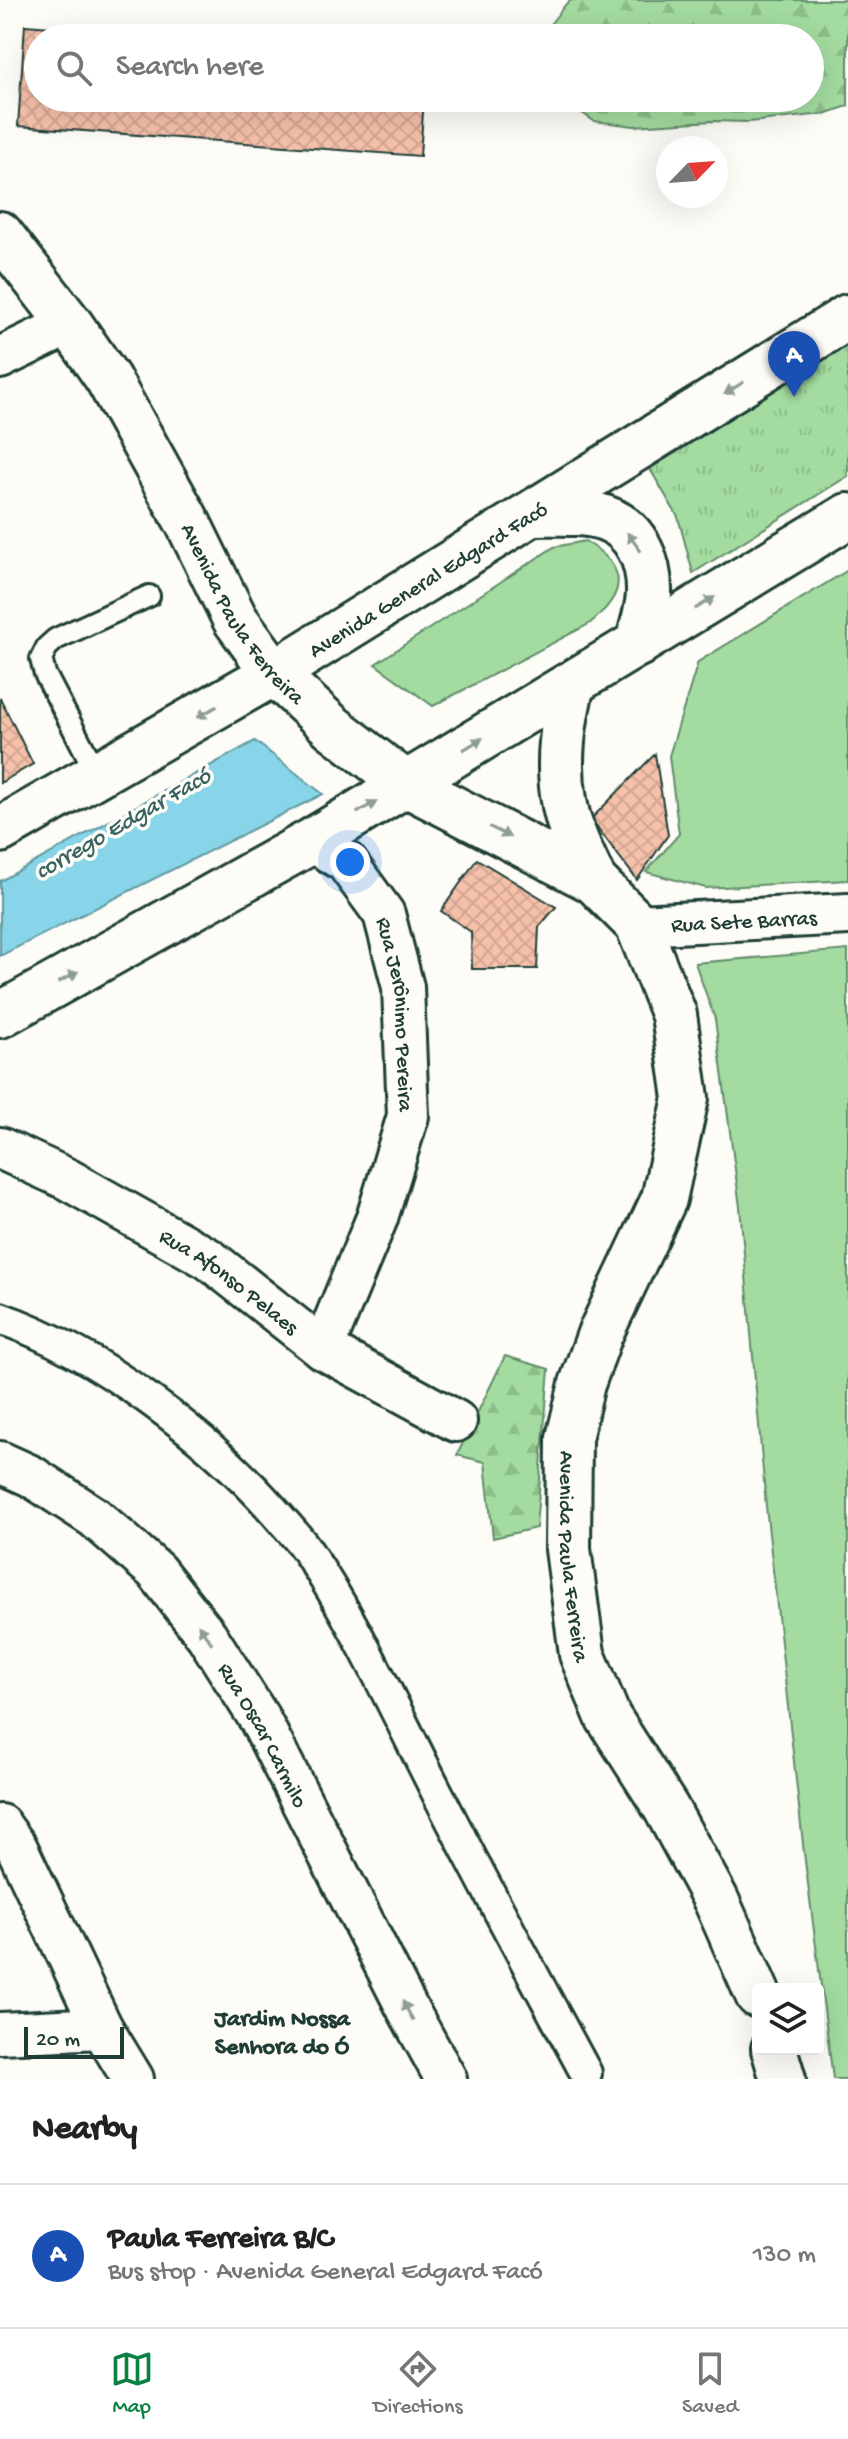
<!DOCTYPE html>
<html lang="en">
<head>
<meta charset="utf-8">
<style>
	body { margin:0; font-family:"Gochi Hand",sans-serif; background:#f2f2f2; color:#222 }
	.controls { position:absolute; right:24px; bottom:24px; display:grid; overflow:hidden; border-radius:8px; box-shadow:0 8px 32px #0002 }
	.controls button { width:72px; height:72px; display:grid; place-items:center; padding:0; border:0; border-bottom:2px solid #e0e0e0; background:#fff; color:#222; font:40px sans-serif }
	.compass { position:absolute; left:656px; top:136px; width:72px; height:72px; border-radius:50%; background:#fff; box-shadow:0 8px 32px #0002; rotate:65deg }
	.scale { position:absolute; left:24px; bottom:20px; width:100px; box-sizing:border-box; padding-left:8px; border:4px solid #1f3d34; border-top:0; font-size:22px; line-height:28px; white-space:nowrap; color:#1f3d34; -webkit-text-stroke:6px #fdfcf7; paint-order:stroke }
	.you { position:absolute; left:350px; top:862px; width:28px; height:28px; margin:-20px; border:6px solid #fff; border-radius:50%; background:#1a73e8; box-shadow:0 0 0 12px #1a73e833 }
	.badge { display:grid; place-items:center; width:52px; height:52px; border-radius:50%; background:#0b8043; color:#fff; font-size:26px; font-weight:700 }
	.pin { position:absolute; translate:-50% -66px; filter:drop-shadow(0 2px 4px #0008) }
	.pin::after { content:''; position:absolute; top:42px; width:28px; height:24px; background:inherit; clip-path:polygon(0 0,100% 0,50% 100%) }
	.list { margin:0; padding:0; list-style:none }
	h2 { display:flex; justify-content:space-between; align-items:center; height:104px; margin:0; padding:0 32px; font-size:34px }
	h2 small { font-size:26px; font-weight:400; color:#767676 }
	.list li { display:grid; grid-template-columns:52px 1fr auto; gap:24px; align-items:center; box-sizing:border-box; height:144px; padding:0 32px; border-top:2px solid #e0e0e0 }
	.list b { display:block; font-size:30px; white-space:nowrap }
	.list p { margin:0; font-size:26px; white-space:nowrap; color:#767676 }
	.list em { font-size:26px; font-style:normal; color:#767676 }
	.icon { flex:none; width:44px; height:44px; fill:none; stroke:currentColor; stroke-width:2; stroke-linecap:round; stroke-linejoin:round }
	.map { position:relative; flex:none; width:848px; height:2079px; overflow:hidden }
	.search { position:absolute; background:#fff; box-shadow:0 8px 32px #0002; left:24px; right:24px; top:24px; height:88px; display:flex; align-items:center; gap:20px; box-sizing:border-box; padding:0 28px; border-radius:44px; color:#767676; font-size:30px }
	.sheet { height:248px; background:#fff }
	nav { display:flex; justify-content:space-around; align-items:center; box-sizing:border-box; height:112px; border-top:2px solid #e0e0e0; background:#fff; font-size:22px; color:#767676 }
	nav a { display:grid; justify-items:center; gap:4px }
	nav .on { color:#0b8043 }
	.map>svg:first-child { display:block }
	.grass { fill:#a3dba0; stroke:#618c6a; stroke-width:2 }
	.forest { fill:url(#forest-firs); stroke:#618c6a; stroke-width:2 }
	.park { fill:url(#park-tufts); stroke:#618c6a; stroke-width:2 }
	.water { fill:#88d4e8; stroke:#5e98a0; stroke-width:2 }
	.building { fill:url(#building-cross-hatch); stroke:#1f3d34; stroke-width:2 }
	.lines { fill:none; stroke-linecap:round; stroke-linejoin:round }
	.service-casing { stroke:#1f3d34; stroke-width:26 }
	.pedestrian-casing { stroke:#1f3d34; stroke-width:36 }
	.minor-casing { stroke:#1f3d34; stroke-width:46 }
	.secondary-casing { stroke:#1f3d34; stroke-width:50 }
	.primary-casing { stroke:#1f3d34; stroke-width:50 }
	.service { stroke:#fdfcf7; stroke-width:20 }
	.pedestrian { stroke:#fdfcf7; stroke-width:30 }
	.minor { stroke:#fdfcf7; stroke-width:40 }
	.secondary { stroke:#fdfcf7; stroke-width:44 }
	.primary { stroke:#fdfcf7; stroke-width:44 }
	.oneway { fill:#8e9c96 }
	.labels { text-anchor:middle; stroke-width:7; stroke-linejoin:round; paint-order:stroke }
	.street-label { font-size:22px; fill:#1f3d34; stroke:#fdfcf7 }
	.water-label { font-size:24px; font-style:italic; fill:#396361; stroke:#fdfcf7 }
	.neighbourhood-label { font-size:24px; font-weight:bold; fill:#1f3d34; stroke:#fdfcf7 }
</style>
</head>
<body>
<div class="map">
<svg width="848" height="2079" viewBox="0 0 848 2079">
	<defs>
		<pattern id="forest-firs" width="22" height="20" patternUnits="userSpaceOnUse" patternTransform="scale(2)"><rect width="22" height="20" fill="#a3dba0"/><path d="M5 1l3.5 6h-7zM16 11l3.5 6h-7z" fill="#8cbd8a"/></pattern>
		<pattern id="park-tufts" width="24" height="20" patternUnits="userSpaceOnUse" patternTransform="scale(2)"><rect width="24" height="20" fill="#a3dba0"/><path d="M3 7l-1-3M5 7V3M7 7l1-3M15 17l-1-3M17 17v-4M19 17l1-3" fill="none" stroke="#8cbd8a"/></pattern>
		<pattern id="building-cross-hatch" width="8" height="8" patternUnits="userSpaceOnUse" patternTransform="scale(2)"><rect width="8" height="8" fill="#f6c0aa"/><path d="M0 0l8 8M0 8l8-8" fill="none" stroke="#d2a693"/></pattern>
	</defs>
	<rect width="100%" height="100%" fill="#fdfcf7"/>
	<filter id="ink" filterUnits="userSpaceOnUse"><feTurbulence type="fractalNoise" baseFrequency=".0125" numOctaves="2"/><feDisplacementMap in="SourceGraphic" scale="16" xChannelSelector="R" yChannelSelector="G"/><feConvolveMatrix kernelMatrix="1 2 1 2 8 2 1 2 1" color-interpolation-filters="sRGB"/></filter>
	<g filter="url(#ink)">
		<path class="grass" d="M585,541C628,567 628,593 589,624L433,706L375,664L554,547Z
			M848,570V880L706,888L646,872L679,834L669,756L698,662Z
			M848,950V2079H833L804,1853L766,1506L740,1207L715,1019L695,963Z"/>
		<path class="forest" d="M572,0H848V106L824,114L749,122L712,121L634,126L594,121L560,98H810V38H544V32L566,4Z
			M505,1356L549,1369L536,1528L493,1538L485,1462L457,1455Z"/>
		<path class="park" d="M848,344V476L693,573L678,517L650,469Z"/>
		<path class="water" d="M255,741L323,794L0,956V881Z"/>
		<path class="building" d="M25,25L195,38H38V98H424L420,156L18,126Z
			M0,698L33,764L0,783Z
			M655,754L668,835L637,880L591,819Z
			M477,859L556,907L539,927L537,969H472L471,932L441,911Z"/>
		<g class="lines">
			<g class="service-casing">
				<path id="service" d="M98,776L45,674L41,659L47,647L56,639L149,596"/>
			</g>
			<g class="pedestrian-casing">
				<path id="pedestrian" d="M0,1318C96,1351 208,1436 275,1512C285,1524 297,1536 306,1549C359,1628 397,1715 441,1800C488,1892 537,1982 586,2073"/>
			</g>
			<g class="minor-casing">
				<g id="minor">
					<path d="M0,358L70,324"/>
					<path id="s1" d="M312,841L346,862L384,914L403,987L408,1116L377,1218L323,1349"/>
					<path id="s2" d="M638,925L848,914"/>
					<path id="s3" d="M0,1148L67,1179L209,1259L323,1349L456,1421"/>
					<path id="s4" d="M0,1462L31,1476L94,1517L156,1571L207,1636L259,1718L407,2008L446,2079"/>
					<path d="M0,1825L17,1848L102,2028L133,2079"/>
					<path d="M0,2033L102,2028"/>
				</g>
			</g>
			<g class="secondary-casing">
				<g id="secondary">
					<path id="s5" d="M0,234L70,324L108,379L188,523L235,619L274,673L332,727L406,784L594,881L638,925L674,1015L686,1098L664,1199L600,1334L582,1384L569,1438L568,1549L582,1654L608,1717L666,1808L716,1900L758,1995"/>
					<path d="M572,684C563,722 557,761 564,800C568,828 582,855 594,881"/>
					<path d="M774,2049L783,2079"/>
				</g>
			</g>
			<g class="primary-casing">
				<g id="primary">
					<path d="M536,513C558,513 584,511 605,518C637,529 650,563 649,594C648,611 642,628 638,644"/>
					<path id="s6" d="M0,830L274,673L848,317"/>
					<path d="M0,1015L312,841L848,516"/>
				</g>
			</g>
			<use href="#service" class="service"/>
			<use href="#pedestrian" class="pedestrian"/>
			<use href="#minor" class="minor"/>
			<use href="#secondary" class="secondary"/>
			<use href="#primary" class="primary"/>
		</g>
		<defs><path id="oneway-solid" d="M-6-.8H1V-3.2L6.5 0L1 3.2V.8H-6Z" transform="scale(2)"/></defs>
		<g class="oneway">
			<use href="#oneway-solid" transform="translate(734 388) rotate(148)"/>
			<use href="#oneway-solid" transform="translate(634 542) rotate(-126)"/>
			<use href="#oneway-solid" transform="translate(705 603) rotate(-31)"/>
			<use href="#oneway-solid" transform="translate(207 712) rotate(150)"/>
			<use href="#oneway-solid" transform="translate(473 744) rotate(-31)"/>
			<use href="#oneway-solid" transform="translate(367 807) rotate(-31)"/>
			<use href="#oneway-solid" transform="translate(500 832) rotate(27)"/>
			<use href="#oneway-solid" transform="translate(68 977) rotate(-29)"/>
			<use href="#oneway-solid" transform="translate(205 1634) rotate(-126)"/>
			<use href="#oneway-solid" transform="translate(408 2011) rotate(-118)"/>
		</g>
	</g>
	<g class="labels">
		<g class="street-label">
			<text dy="8" stroke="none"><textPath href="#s6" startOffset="496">Avenida General Edgard Facó</textPath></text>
			<text dy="8" stroke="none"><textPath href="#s5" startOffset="452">Avenida Paula Ferreira</textPath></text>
			<text dy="8" stroke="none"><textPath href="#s2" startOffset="106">Rua Sete Barras</textPath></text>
			<text dy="8" stroke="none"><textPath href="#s1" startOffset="206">Rua Jerônimo Pereira</textPath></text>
			<text dy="8" stroke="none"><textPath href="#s3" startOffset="266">Rua Afonso Pelaes</textPath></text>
			<text dy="8" stroke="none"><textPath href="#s5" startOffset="1626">Avenida Paula Ferreira</textPath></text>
			<text dy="8" stroke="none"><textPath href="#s4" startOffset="388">Rua Oscar Carmilo</textPath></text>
		</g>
		<g class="water-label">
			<text transform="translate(122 822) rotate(-30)" y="8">corrego Edgar Facó</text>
		</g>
		<g class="neighbourhood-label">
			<text x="282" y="2025">Jardim Nossa<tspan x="282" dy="28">Senhora do Ó</tspan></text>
		</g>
	</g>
</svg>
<div class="controls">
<button><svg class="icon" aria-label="layers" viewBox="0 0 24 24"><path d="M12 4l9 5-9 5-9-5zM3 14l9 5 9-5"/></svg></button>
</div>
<svg class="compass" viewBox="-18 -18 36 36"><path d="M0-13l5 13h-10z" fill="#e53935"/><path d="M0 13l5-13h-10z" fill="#767676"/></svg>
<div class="scale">20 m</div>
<div class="you"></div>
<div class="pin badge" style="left:794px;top:397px;background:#1a4fb4">A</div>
<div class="search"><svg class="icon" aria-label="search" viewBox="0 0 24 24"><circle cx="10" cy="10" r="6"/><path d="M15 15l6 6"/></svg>Search here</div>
</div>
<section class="sheet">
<h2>Nearby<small></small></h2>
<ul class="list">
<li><span class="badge" style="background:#1a4fb4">A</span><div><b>Paula Ferreira B/C</b><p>Bus stop · Avenida General Edgard Facó</p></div><em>130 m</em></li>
</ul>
</section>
<nav>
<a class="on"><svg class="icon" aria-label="map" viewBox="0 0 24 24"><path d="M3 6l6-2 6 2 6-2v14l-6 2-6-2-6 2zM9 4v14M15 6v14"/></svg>Map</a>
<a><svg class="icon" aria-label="directions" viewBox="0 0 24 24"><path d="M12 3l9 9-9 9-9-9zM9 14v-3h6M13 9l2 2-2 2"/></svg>Directions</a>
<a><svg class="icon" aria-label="saved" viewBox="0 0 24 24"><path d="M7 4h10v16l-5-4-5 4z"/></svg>Saved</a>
</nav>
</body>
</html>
